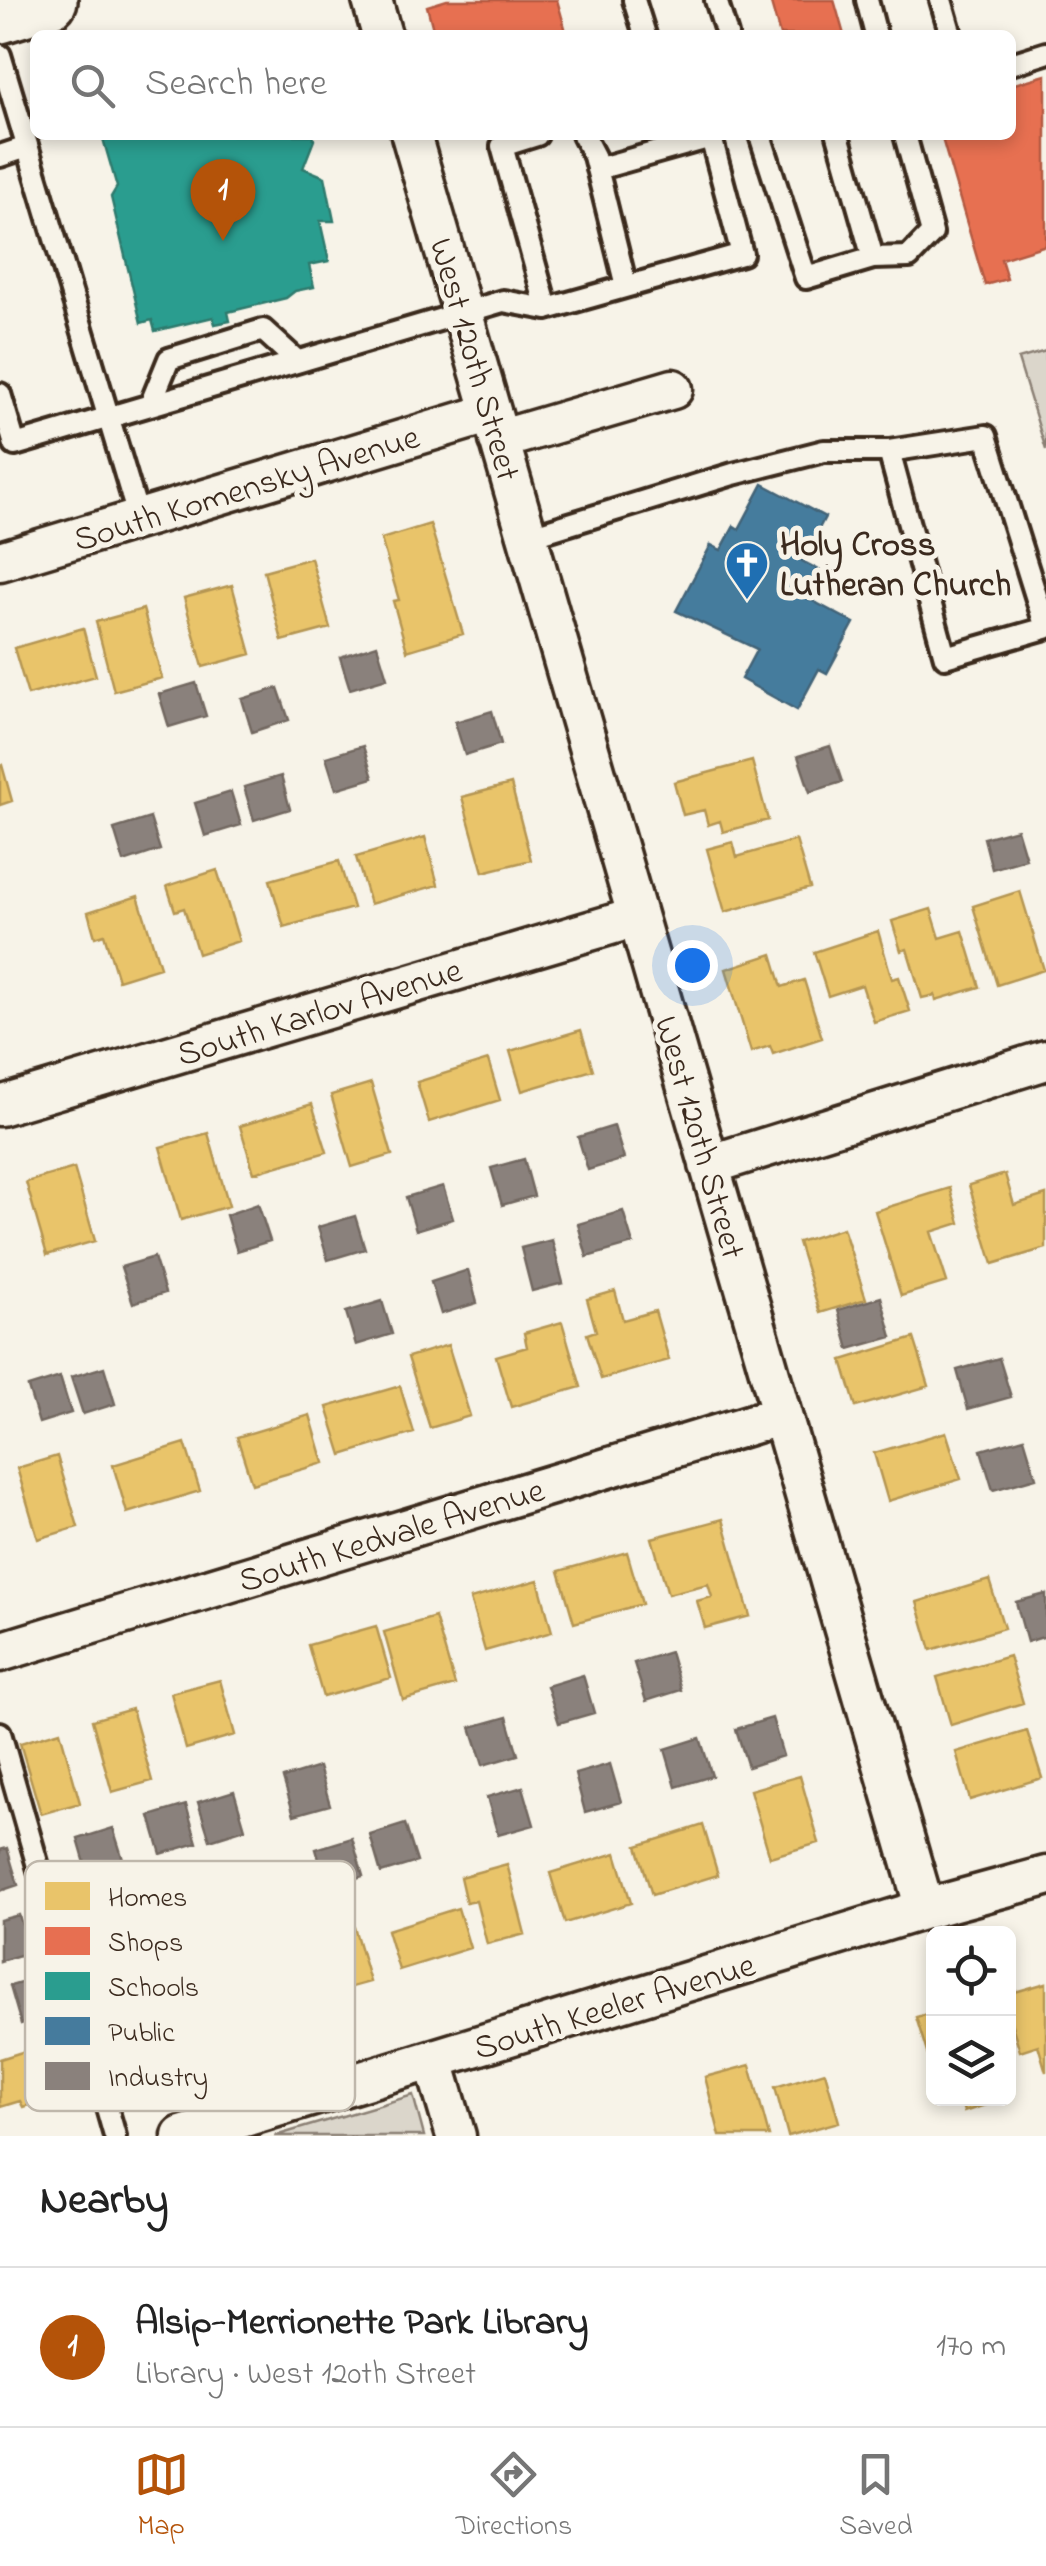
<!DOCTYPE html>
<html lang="en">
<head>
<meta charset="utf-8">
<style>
	body { margin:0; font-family:"Indie Flower",sans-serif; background:#f2f2f2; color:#222 }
	.controls { position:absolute; right:30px; bottom:30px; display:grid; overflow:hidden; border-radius:15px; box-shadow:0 5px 15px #0003 }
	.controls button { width:90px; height:90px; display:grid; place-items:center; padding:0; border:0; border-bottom:2px solid #e0e0e0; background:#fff; color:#222; font:50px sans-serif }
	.you { position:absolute; left:692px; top:965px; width:35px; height:35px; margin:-25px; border:8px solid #fff; border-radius:50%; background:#1a73e8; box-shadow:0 0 0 15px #1a73e833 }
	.badge { display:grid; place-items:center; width:65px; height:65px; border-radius:50%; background:#b45309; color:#fff; font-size:32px; font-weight:700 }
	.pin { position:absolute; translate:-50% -82px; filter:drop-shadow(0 2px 5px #0008) }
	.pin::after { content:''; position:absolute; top:52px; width:35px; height:30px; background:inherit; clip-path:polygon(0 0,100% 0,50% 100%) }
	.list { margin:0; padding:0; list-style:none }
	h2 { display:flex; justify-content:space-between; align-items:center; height:130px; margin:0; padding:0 40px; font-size:42px }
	h2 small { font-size:32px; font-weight:400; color:#767676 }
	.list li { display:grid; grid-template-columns:65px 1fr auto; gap:30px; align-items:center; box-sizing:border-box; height:160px; padding:0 40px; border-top:2px solid #e0e0e0 }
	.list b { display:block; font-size:38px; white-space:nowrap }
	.list p { margin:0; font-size:32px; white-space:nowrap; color:#767676 }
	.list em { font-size:32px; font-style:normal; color:#767676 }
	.icon { flex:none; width:55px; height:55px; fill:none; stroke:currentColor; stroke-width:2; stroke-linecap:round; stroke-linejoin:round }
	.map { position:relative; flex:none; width:1046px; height:2136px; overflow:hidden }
	.search { position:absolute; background:#fff; box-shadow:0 5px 15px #0003; left:30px; right:30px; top:30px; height:110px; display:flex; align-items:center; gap:25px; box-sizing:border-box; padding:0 35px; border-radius:15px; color:#767676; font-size:38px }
	.sheet { height:290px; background:#fff }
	nav { display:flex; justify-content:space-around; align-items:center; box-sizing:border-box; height:140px; border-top:2px solid #e0e0e0; background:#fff; font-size:28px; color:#767676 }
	nav a { display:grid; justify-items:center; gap:5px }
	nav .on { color:#b45309 }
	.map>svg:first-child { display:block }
	.green { fill:#dbd6cb; stroke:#8b8074; stroke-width:2.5 }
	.homes { fill:#e9c46a; stroke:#b59653; stroke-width:2.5 }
	.shops { fill:#e76f51; stroke:#b35a42; stroke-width:2.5 }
	.schools { fill:#2a9d8f; stroke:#2f7a6d; stroke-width:2.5 }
	.public { fill:#457b9d; stroke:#426377; stroke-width:2.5 }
	.industry { fill:#8a817c; stroke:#726760; stroke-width:2.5 }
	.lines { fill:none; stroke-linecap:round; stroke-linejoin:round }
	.lane-casing { stroke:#3b2a1e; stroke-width:28 }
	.street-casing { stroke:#3b2a1e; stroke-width:45 }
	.secondary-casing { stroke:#3b2a1e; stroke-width:62 }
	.lane { stroke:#f7f3e8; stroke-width:20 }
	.street { stroke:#f7f3e8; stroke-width:38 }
	.secondary { stroke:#f7f3e8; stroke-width:55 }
	.labels { text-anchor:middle; stroke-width:10; stroke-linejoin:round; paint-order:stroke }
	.street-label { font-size:35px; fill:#3b2a1e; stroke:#f7f3e8 }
	.poi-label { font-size:35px; font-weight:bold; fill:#3b2a1e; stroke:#f7f3e8; text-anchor:start }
	.key { fill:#f7f3e8; stroke:#bfb7ab; stroke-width:2.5 }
	.key-label { font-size:28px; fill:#3b2a1e }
</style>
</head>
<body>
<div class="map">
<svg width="1046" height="2136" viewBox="0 0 1046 2136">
	<rect width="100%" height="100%" fill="#f7f3e8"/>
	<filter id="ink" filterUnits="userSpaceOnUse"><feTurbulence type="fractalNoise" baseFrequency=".01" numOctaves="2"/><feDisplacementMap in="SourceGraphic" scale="20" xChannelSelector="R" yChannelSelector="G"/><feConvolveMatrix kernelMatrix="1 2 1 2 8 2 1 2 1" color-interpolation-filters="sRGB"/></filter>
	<g filter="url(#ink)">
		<path class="green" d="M1046,351V450L1018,359Z
			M413,2095L424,2136H275Z"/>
		<path class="homes" d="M430,524L463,634L407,651L393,601L399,600L381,539Z
			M311,558L330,628L282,641L264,571Z
			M232,585L251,654L203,667L184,598Z
			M143,609L162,678L114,691L96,622Z
			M83,628L96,676L28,695L14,648Z
			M752,761L768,820L723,832L720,821L708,825L704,810L683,815L674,782Z
			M2,765L12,801L0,805V766Z
			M511,784L531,860L483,872L462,797Z
			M425,837L438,885L370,904L356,857Z
			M796,840L810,888L725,912L707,849L733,842L737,857Z
			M339,861L353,908L284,927L270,880Z
			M217,870L239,941L198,954L184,908L175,911L167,886Z
			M1020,891L1044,970L997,985L973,906Z
			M138,896L160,967L118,980L104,934L95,937L88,912Z
			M931,909L940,938L963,931L980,987L936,1000L935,995L922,998L907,949L901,951L892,921Z
			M878,931L892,979L899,977L910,1011L874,1022L862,985L828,996L814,952Z
			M772,954L782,987L804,980L822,1038L773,1054L770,1046L751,1052L726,969Z
			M581,1030L593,1070L522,1091L510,1051Z
			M488,1060L500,1100L429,1122L417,1082Z
			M371,1083L392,1155L352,1167L331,1095Z
			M312,1104L327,1152L254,1173L240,1126Z
			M208,1133L229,1206L181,1220L160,1147Z
			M74,1168L95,1241L47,1255L26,1182Z
			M1005,1174L1014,1205L1046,1195V1248L993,1264L969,1185Z
			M950,1188L960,1223L931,1232L947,1282L901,1296L875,1211Z
			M843,1228L866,1299L820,1313L798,1242Z
			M615,1291L623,1320L655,1311L669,1360L601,1379L587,1334L596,1331L587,1299Z
			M562,1322L581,1387L511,1407L496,1356L527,1347L524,1333Z
			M914,1338L929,1386L856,1407L842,1360Z
			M448,1345L470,1416L430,1428L408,1357Z
			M400,1386L414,1433L342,1455L327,1407Z
			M310,1415L324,1463L252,1484L237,1437Z
			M946,1432L961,1479L888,1501L874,1453Z
			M185,1443L200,1491L127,1513L113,1465Z
			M57,1456L78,1527L38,1539L17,1468Z
			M723,1519L750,1616L705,1628L697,1601L712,1597L708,1584L668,1594L652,1538Z
			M627,1552L642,1604L574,1623L559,1571Z
			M538,1580L552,1632L485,1651L470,1599Z
			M989,1580L1004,1628L931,1650L917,1602Z
			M435,1617L455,1685L403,1700L384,1632Z
			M376,1626L391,1678L323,1697L308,1645Z
			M1009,1656L1023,1703L951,1725L937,1677Z
			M220,1680L235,1735L186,1749L171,1693Z
			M132,1709L152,1781L112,1792L92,1720Z
			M60,1731L80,1803L41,1814L20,1743Z
			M1027,1731L1042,1778L970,1800L956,1752Z
			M800,1776L819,1843L770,1857L750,1790Z
			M703,1825L718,1875L652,1895L637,1846Z
			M616,1853L631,1903L565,1923L550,1873Z
			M507,1864L525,1934L487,1944L476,1901L466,1903L460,1877Z
			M458,1908L470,1948L399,1970L387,1930Z
			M349,1910L370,1982L330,1993L310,1921Z
			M1046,1983V2072L1038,2045L1020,2051L1008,2012V1994Z
			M934,2012V2072H933L916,2017Z
			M50,2043L66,2093L23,2107L20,2101L0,2107V2059Z
			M750,2065L769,2136H720L705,2077Z
			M825,2072L839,2122L788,2136L775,2087Z
			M960,2098H1007L964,2112Z"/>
		<path class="shops" d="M447,0H557L567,35H428L434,33L427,6Z
			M770,0H834L844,35H780Z
			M1046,75V245L1001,259L1007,279L985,285L941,135H1011V85Z"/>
		<path class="schools" d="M102,135H313L314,140L303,168L325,177L334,221H320L329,261L309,265L314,287L295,291L286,298L228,312L230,321L215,324L213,317L155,331L152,320L141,323L111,197L117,187Z"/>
		<path class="public" d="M763,484L825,517L802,561L821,571L812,588L799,581L794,591L854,623L827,673L819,669L797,710L741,679L757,649L676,611L711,545L721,550L734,526L739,529Z"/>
		<path class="industry" d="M377,645L387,678L350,689L340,657Z
			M196,683L206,716L169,727L159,694Z
			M278,688L289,720L252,732L242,699Z
			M492,711L501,744L465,755L455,722Z
			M363,746L373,778L336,789L326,757Z
			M830,746L842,782L810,792L798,756Z
			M281,776L290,809L254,820L244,787Z
			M231,792L241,825L205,836L195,803Z
			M150,818L160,850L124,862L114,829Z
			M1017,829L1026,859L992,869L984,838Z
			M614,1126L624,1159L588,1170L578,1137Z
			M524,1159L534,1196L502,1205L491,1168Z
			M443,1186L453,1219L416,1230L406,1197Z
			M258,1204L270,1241L237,1251L226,1215Z
			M623,1211L633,1244L587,1257L578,1224Z
			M355,1216L365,1249L328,1260L318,1227Z
			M552,1240L563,1283L532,1291L521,1248Z
			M154,1257L165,1293L133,1303L121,1267Z
			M468,1270L477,1303L441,1314L431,1282Z
			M881,1297L892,1337L849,1349L838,1310Z
			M382,1301L392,1334L356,1345L346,1312Z
			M999,1358L1011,1397L968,1409L957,1370Z
			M104,1367L115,1404L83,1414L71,1377Z
			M60,1377L71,1413L39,1423L28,1387Z
			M1024,1438L1036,1478L993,1490L981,1450Z
			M1046,1594V1636L1027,1642L1016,1602Z
			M670,1652L681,1690L646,1701L634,1663Z
			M583,1675L594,1713L559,1723L547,1686Z
			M507,1717L518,1755L483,1765L471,1727Z
			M772,1718L783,1756L748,1767L736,1729Z
			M700,1738L712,1776L676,1787L665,1749Z
			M610,1764L621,1802L585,1812L575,1774Z
			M319,1767L330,1805L294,1815L283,1778Z
			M523,1787L534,1825L498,1835L487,1797Z
			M234,1791L245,1829L210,1840L198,1802Z
			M186,1805L197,1843L161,1854L150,1816Z
			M405,1824L417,1862L381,1873L370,1835Z
			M113,1828L125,1866L89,1877L78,1839Z
			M352,1838L363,1876L327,1887L316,1849Z
			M7,1848L18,1885L0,1891V1850Z
			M19,1915L30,1952L0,1961V1920Z
			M45,1976L57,2013L21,2024L10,1986Z"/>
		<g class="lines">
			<g class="lane-casing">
				<path id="lane" d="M634,0L645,35
					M716,0L727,35
					M867,0L876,35
					M941,0L951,35
					M0,55L139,519
					M1011,64L1046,53
					M537,135L502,146L547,309
					M583,135L594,156L626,286
					M760,135L806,278L873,258L838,135
					M0,156L27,147
					M873,258L909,257L932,233L905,135
					M0,394L15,445L503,301L547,309L742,254L711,137L597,169
					M151,403L169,359L263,330L297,361
					M527,537L733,474L824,451H889L986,436L1046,628L945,657L889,451
					M0,1733L115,2136"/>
			</g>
			<g class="street-casing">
				<path id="street" d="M372,0L382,35
					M411,135L925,1909
					M499,440L673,389
					M0,561L491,413
					M0,1106L637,917
					M709,1165L1046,1060
					M0,1652L782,1415
					M434,2061L456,2136
					M182,2136L925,1909L1046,1876"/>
			</g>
			<g class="secondary-casing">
				<path id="secondary" d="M0,15L49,0"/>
			</g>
			<use href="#lane" class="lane"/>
			<use href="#street" class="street"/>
			<use href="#secondary" class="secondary"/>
		</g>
	</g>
	<defs>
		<g id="church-pin" transform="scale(2.25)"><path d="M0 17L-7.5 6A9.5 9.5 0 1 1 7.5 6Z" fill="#1f6fb2" stroke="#f7f3e8"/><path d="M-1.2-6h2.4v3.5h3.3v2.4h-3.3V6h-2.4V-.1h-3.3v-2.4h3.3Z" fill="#fff"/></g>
	</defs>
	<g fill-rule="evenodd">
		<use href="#church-pin" x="747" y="563"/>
	</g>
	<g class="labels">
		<g class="street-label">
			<text transform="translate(476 359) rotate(74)" y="12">West 120th Street</text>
			<text transform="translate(246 487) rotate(-17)" y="12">South Komensky Avenue</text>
			<text transform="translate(319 1011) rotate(-17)" y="12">South Karlov Avenue</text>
			<text transform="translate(701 1137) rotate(74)" y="12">West 120th Street</text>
			<text transform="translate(391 1534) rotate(-17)" y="12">South Kedvale Avenue</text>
			<text transform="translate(614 2005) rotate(-17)" y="12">South Keeler Avenue</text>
		</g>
		<g class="poi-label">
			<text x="780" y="555">Holy Cross<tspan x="780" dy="40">Lutheran Church</tspan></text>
		</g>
	</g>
	<rect x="25" y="1861" width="330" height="250" rx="15" class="key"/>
	<rect x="45" y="1882" width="45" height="28" fill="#e9c46a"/>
	<rect x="45" y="1927" width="45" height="28" fill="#e76f51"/>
	<rect x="45" y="1972" width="45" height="28" fill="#2a9d8f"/>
	<rect x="45" y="2017" width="45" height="28" fill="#457b9d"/>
	<rect x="45" y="2062" width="45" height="28" fill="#8a817c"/>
	<g class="key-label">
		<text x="108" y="1906">Homes</text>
		<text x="108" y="1951">Shops</text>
		<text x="108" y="1996">Schools</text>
		<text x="108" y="2041">Public</text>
		<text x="108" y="2086">Industry</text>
	</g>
</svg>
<div class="controls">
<button><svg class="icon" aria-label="locate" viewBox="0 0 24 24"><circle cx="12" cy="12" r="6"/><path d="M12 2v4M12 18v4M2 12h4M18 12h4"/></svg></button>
<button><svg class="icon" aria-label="layers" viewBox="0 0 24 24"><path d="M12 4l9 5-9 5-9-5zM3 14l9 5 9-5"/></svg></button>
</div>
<div class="you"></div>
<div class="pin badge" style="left:223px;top:241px">1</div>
<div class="search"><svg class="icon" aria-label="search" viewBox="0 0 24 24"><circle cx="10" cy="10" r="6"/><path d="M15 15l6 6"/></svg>Search here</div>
</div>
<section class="sheet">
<h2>Nearby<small></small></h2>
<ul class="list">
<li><span class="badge">1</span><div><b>Alsip-Merrionette Park Library</b><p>Library · West 120th Street</p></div><em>170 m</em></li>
</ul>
</section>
<nav>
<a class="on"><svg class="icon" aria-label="map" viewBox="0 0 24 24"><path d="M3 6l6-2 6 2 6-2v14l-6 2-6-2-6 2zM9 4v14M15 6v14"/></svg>Map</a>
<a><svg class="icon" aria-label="directions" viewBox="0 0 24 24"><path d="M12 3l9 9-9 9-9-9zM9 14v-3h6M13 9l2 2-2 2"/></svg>Directions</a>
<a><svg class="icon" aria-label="saved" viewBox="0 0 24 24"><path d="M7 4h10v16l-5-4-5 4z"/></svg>Saved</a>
</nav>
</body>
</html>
